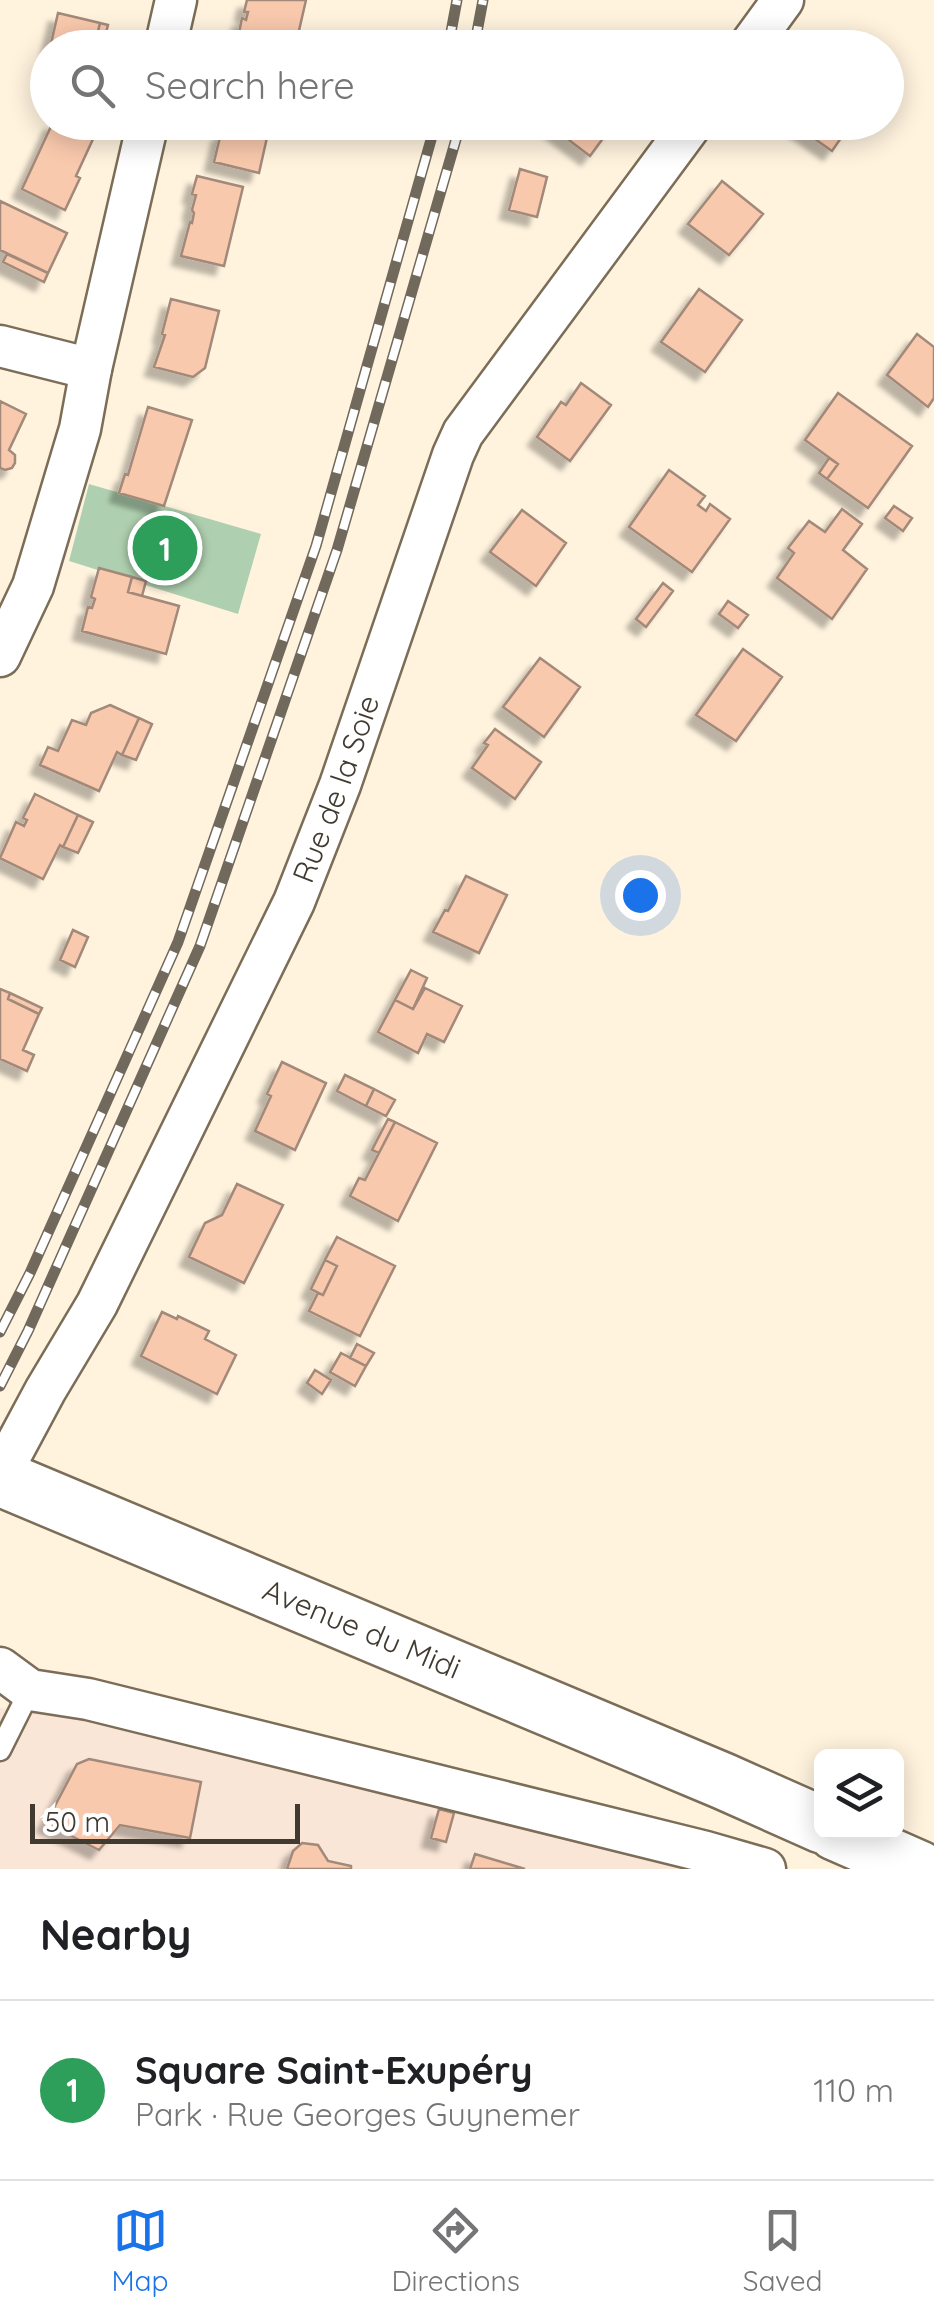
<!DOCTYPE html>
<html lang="en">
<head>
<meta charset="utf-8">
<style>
	body { margin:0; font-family:Quicksand,sans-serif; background:#f2f2f2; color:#202124 }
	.controls { position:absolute; right:30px; bottom:30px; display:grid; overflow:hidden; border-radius:15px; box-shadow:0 5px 25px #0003 }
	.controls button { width:90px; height:90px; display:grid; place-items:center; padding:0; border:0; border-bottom:2px solid #e0e0e0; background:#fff; color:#202124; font:50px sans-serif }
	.scale { position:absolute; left:30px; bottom:25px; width:270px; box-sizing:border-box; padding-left:10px; border:5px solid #403a30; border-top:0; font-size:28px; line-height:35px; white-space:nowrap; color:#403a30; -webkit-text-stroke:8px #fff; paint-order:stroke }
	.you { position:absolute; left:640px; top:895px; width:35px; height:35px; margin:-25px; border:8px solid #fff; border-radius:50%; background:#1a73e8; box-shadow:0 0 0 15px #1a73e833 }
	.badge { display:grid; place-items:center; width:65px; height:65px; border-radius:50%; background:#1a73e8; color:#fff; font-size:32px; font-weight:700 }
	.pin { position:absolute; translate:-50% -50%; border:5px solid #fff; box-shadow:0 2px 10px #0006 }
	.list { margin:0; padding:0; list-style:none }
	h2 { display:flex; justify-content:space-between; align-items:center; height:130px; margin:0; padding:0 40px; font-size:42px }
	h2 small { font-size:32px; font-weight:400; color:#757577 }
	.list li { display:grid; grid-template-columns:65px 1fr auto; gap:30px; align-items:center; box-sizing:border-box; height:180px; padding:0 40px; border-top:2px solid #e0e0e0 }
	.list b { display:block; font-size:38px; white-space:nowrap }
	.list p { margin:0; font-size:32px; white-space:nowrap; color:#757577 }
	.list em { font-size:32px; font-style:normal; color:#757577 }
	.icon { flex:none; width:55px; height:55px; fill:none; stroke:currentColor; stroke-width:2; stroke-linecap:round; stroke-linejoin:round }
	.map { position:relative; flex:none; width:934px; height:1869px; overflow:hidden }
	.search { position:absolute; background:#fff; box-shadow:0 5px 25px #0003; left:30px; right:30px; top:30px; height:110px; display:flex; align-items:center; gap:25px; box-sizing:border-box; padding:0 35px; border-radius:55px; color:#757577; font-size:38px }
	.sheet { height:310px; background:#fff }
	nav { display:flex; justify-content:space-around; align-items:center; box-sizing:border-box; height:140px; border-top:2px solid #e0e0e0; background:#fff; font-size:28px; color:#757577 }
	nav a { display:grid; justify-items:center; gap:5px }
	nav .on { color:#1a73e8 }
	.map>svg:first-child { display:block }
	.industrial { fill:#fae6d7 }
	.green { fill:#afd0b0 }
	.building { fill:#f9c9ad; stroke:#a2897a; stroke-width:2.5; filter:url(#shadow) }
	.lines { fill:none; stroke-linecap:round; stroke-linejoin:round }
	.lane-casing { stroke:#7b6d57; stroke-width:25 }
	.street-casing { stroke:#7b6d57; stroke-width:45 }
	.secondary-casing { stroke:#7b6d57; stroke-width:60 }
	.lane { stroke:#fff; stroke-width:20 }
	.street { stroke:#fff; stroke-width:40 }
	.secondary { stroke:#fff; stroke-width:55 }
	.rail-casing { stroke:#71695c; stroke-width:11 }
	.rail { stroke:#fff; stroke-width:8; stroke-dasharray:22; stroke-linecap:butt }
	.labels { text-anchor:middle; stroke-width:10; stroke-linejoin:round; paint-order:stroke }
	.street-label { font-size:30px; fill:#403a30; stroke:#fff }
</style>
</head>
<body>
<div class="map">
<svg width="934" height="1869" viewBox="0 0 934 1869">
	<defs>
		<filter id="shadow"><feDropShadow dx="-9" dy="9" stdDeviation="2.5" flood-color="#0004"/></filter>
	</defs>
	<rect width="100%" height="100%" fill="#fff3de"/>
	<path class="industrial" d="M0,1708L207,1739L708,1869H0Z"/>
	<path class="green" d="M89,484L261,534L238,614L69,561Z"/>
	<path class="building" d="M247,0H306L295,48H236L242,18L246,20L248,12H244Z
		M58,13L100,23L94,48H50Z
		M100,23L108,25L102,48H94Z
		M53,122H58L93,139L76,176L80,178L65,210L22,189Z
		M259,122L258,131L268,133L259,173L214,162L221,133L224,134L226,126L213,122Z
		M551,122H615L590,156L549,125Z
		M796,122H852L832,151L795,125Z
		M520,169L547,177L537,217L509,210Z
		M197,176L243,187L224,266L181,256L190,222L192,223L194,213L192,210L196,195L192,194Z
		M722,181L763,214L729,255L688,224Z
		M0,201L67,233L48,273L0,250Z
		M7,254L48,273L44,282L3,262Z
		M699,289L742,320L705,372L661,342Z
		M171,299L219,311L205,368L193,377L154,367L165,335L162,334Z
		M917,334L934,347V398L928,407L887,375Z
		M581,383L611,405L570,461L537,437L561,402L566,405Z
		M838,393L912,446L868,508L827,479L838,464L805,440Z
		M0,401L26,414L9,450L15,455V463L12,468L5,470L0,468Z
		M148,407L192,420L164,506L119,493L125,474L128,475Z
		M829,458L838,464L827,479L819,473Z
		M669,470L705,496L698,505L706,511L710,504L730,519L692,572L629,527Z
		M894,506L912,518L903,531L885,518Z
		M842,509L862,524L843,550L867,569L832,619L777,578L794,553L788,548L809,521L825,532Z
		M522,510L566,543L536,586L490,552Z
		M99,568L132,577L128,592L179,606L166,654L82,631L88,607L92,608L95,599L91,597Z
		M132,577L146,581L142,596L128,592Z
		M663,583L673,591L646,627L636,619Z
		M728,601L748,615L738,628L719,614Z
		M743,649L782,677L736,741L696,715Z
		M540,658L580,687L544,737L503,707Z
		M110,705L139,718L122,755L117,752L99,791L40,765L48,747L58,751L72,720L86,725L91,713Z
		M139,718L152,724L136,760L122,755Z
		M495,729L541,762L515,799L472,768L488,745L484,743Z
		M35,794L78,815L63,847L60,845L43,879L0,858L16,822L24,826L27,820L23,818Z
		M78,815L93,822L78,853L63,847Z
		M466,876L507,895L479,953L433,932L445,910L448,911Z
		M73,930L88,937L75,967L60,960Z
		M411,970L427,978L413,1009L395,1000Z
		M425,988L462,1006L444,1042L427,1034L418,1053L378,1032L395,1000L413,1009Z
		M0,989L10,993L8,999L39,1014L23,1050L34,1055L27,1071L0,1059Z
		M10,993L42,1008L39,1014L8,999Z
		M282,1062L326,1083L295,1150L255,1131L271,1096L267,1094Z
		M345,1075L374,1089L366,1106L337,1091Z
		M374,1089L395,1100L386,1116L366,1106Z
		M388,1119L395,1122L379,1153L372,1150Z
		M395,1122L437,1143L398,1221L350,1196L359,1178L365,1180Z
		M237,1184L283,1205L244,1283L189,1257L205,1223L222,1215Z
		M337,1237L395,1266L360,1336L309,1311L318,1293L323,1295L337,1266L325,1260Z
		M325,1260L337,1266L323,1295L311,1289Z
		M162,1312L177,1319L178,1316L209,1331L205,1339L236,1355L217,1394L141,1356Z
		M357,1344L374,1353L366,1366L350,1358Z
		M341,1353L366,1366L355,1386L330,1372Z
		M315,1370L331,1380L322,1394L307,1383Z
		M89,1759L201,1782L190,1838L120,1825L99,1850L46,1823L77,1764Z
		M439,1809L454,1813L446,1842L431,1838Z
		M302,1843L318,1845L328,1861L351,1866V1869H287L293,1851Z
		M475,1854L525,1869H470Z"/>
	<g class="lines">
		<g class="lane-casing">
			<path id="lane" d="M0,1750L30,1690"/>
		</g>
		<g class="street-casing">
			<g id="street">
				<path d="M165,48L176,0"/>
				<path d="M748,48L783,0"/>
				<path d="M0,346L91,369L80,429L33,586L0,656"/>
				<path d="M91,369L148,122"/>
				<path id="s1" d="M0,1475L45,1391L97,1304L294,902L340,785L453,455L463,433L693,122"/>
				<path d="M0,1668L30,1690L88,1699L706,1852L765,1869"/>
			</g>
		</g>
		<g class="secondary-casing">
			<g id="secondary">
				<path id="s2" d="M0,1478L723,1781L822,1825"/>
				<path d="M835,1832L919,1869"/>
			</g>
		</g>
		<use href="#lane" class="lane"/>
		<use href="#street" class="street"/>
		<use href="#secondary" class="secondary"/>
		<g class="rail-casing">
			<path id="rail" d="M448,48L457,0
				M474,48L483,0
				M0,1332L30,1273L178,942L316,546L436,122
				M0,1386L28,1331L200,946L337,550L461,122"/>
		</g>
		<use href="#rail" class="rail"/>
	</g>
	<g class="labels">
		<g class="street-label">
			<text dy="10" stroke="none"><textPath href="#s1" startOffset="765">Rue de la Soie</textPath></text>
			<text dy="10" stroke="none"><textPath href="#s2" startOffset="392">Avenue du Midi</textPath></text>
		</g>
	</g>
</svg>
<div class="controls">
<button><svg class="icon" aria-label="layers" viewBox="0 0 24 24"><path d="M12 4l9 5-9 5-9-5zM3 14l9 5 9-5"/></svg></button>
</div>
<div class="scale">50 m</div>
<div class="you"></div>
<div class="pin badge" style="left:165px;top:548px;background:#2e9e5b">1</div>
<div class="search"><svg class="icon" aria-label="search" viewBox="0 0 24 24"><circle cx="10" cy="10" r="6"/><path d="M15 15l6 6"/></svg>Search here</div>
</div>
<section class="sheet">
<h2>Nearby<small></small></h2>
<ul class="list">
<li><span class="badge" style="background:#2e9e5b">1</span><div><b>Square Saint-Exupéry</b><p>Park · Rue Georges Guynemer</p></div><em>110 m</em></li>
</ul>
</section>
<nav>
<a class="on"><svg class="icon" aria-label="map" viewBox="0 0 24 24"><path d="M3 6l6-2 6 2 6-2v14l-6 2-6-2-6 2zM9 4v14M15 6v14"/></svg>Map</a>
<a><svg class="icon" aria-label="directions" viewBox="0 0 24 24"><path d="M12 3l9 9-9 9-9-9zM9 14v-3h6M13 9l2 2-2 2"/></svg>Directions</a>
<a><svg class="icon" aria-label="saved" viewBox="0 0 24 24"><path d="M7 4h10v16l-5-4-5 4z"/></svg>Saved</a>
</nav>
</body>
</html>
